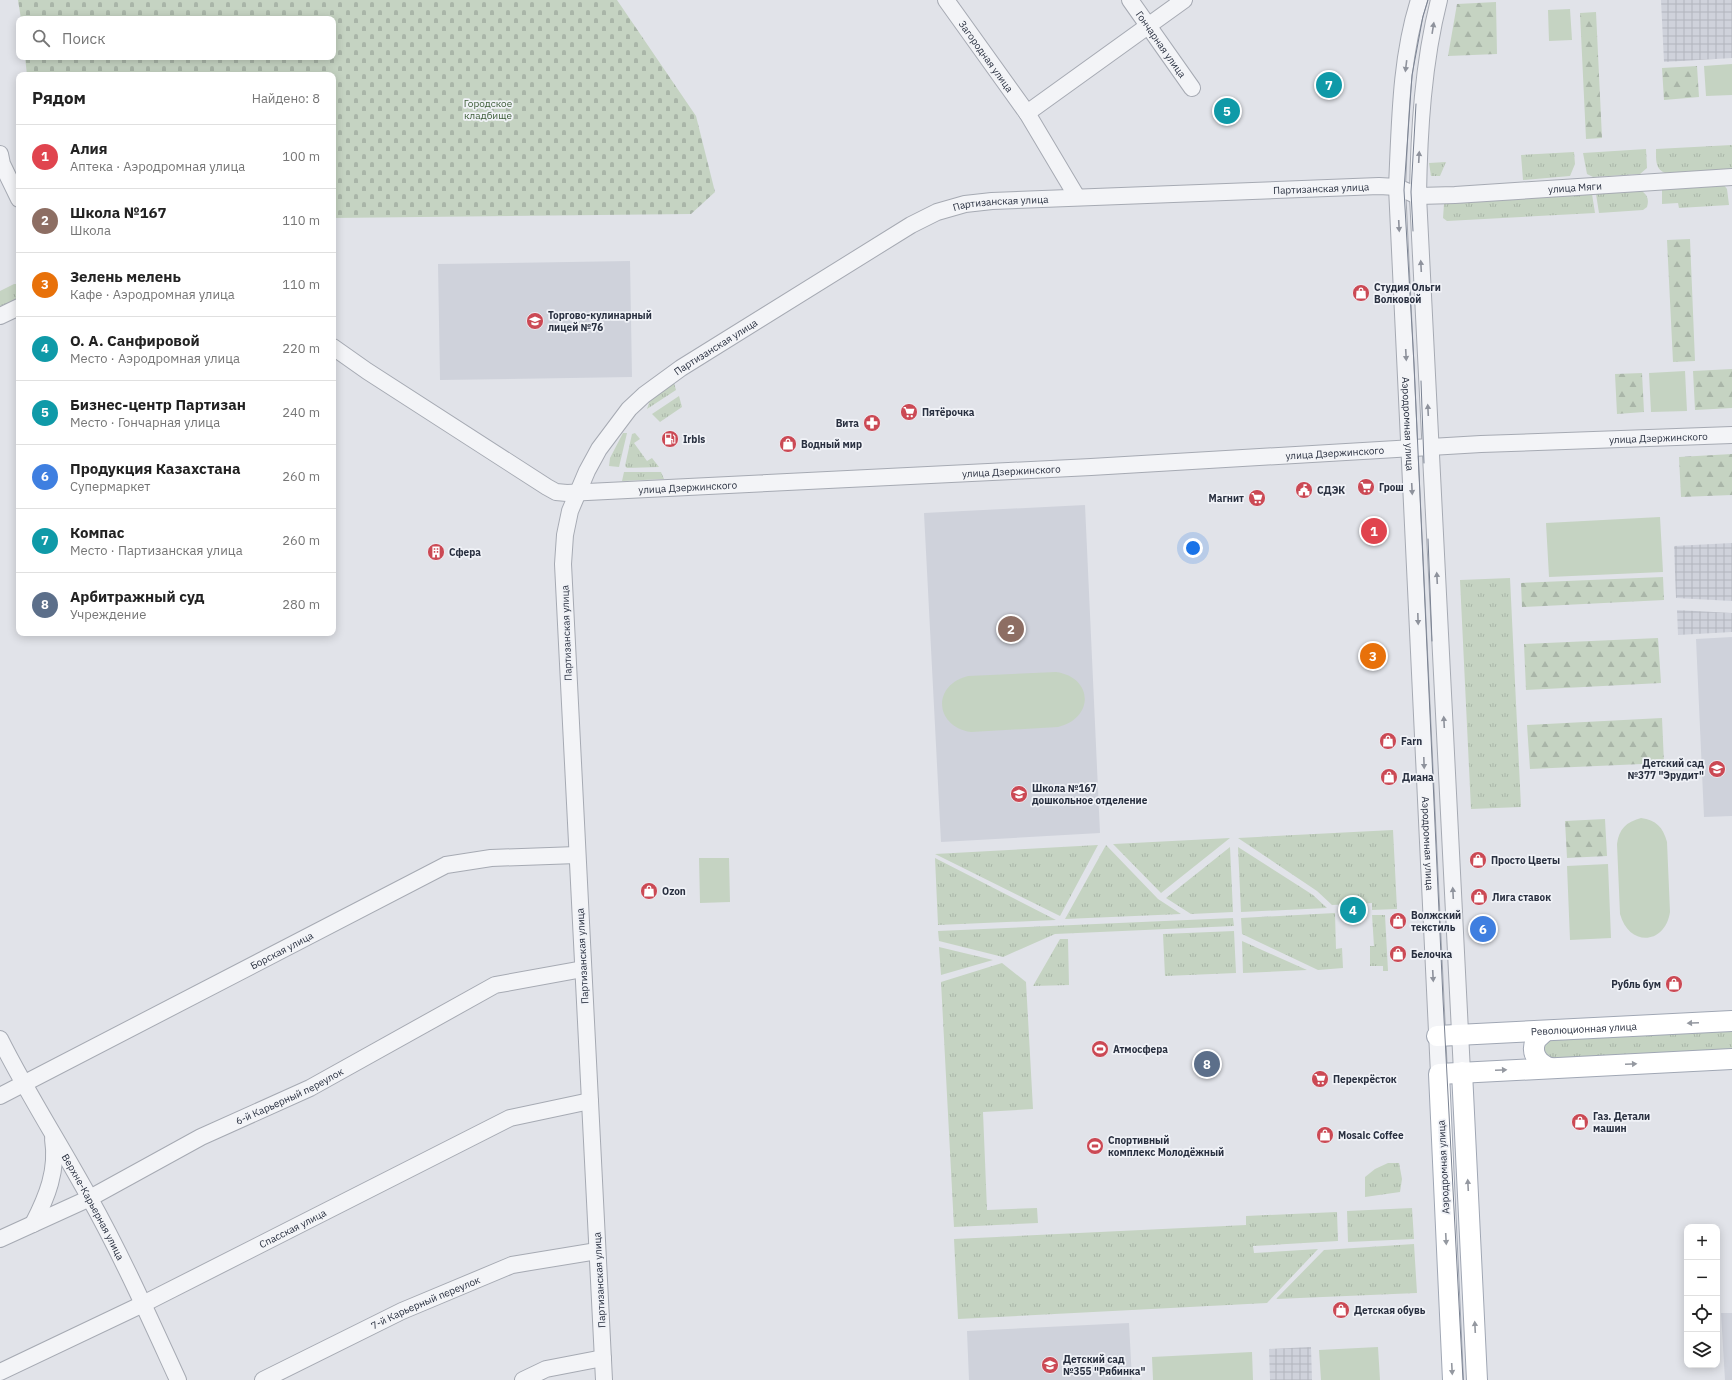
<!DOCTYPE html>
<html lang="ru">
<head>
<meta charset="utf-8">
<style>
	body { margin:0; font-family:"IBM Plex Sans",sans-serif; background:#f2f2f2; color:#222 }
	.controls { position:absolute; right:12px; bottom:12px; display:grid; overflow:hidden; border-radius:8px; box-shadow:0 2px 10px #0003 }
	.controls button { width:36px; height:36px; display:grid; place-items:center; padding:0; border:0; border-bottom:1px solid #e0e0e0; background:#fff; color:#222; font:20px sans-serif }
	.you { position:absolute; left:1193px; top:548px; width:14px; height:14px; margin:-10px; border:3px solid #fff; border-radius:50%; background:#1a73e8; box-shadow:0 0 0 6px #1a73e833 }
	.badge { display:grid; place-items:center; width:26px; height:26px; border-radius:50%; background:#db2777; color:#fff; font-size:13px; font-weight:700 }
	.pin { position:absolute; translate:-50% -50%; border:2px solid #fff; box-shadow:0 1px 4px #0006 }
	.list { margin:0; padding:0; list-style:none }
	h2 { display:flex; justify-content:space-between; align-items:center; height:52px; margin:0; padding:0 16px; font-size:17px }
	h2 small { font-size:13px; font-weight:400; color:#767676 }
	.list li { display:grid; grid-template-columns:26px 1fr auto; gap:12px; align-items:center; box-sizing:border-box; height:64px; padding:0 16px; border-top:1px solid #e0e0e0 }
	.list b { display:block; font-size:15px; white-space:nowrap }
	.list p { margin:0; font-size:13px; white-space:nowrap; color:#767676 }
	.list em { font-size:13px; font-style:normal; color:#767676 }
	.icon { flex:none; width:22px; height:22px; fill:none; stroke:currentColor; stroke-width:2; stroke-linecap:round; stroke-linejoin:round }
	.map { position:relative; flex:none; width:1732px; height:1380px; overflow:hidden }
	.search { position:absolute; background:#fff; box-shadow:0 2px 10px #0003; left:16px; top:16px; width:320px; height:44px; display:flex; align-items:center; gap:10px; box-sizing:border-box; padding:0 14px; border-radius:8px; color:#767676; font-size:15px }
	.panel { position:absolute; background:#fff; box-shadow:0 2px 10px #0003; left:16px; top:72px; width:320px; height:564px; border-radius:8px }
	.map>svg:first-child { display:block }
	.built { fill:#cfd2db }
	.industrial { fill:url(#industrial-grid) }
	.grass { fill:url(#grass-tufts) }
	.forest { fill:url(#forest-firs) }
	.cemetery { fill:url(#cemetery-stones) }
	.park { fill:#c5d3c2 }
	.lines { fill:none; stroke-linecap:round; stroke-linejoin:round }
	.minor-casing { stroke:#a6aab3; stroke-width:18 }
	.major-casing { stroke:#a0a7b4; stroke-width:22 }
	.minor { stroke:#f3f4f7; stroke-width:16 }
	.major { stroke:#fff; stroke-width:20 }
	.tram { stroke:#7a8292; stroke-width:1 }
	.oneway { fill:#8e929c }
	.oneway2 { fill:#9498a0 }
	.labels { text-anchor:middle; stroke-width:3.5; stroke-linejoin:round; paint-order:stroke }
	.street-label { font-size:10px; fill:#293040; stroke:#f0f2f7 }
	.park-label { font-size:10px; fill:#3c5c37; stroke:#f0f2f7 }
	.poi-label { font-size:10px; font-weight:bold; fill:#293040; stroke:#f0f2f7; text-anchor:start }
</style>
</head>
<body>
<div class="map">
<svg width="1732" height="1380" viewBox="0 0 1732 1380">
	<defs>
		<pattern id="industrial-grid" width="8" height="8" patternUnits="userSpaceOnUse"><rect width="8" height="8" fill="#cfd2db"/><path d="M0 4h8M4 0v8" fill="none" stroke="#b2b5bd"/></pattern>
		<pattern id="grass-tufts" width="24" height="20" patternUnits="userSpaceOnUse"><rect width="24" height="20" fill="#c5d3c2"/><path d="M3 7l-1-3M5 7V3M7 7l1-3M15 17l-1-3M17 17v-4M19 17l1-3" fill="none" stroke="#a9b5a8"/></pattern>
		<pattern id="forest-firs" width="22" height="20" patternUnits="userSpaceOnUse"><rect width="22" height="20" fill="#c5d3c2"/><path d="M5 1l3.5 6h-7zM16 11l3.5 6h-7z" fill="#a9b5a8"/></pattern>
		<pattern id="cemetery-stones" width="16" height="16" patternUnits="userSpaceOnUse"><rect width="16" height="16" fill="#c5d3c2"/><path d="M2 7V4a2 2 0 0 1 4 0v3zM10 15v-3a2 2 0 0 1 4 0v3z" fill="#a9b5a8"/></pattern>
	</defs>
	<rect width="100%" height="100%" fill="#e1e3e9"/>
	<path class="built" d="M630,261L632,377L440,380L438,264Z
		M1085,505L1100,833L941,842L924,513Z
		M1732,637V816L1704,817L1696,639Z
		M1721,1313H1732V1380H1725Z
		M1129,1323L1132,1380H969L967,1331Z"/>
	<path class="industrial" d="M1661,0H1732V58L1664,62Z
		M1732,543V601L1676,598L1674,546Z
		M1677,610L1732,613V632L1678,635Z
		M1311,1347L1312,1380H1270L1269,1349Z"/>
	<path class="grass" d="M1732,145V169L1665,173C1655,169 1656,159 1656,149Z
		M1646,149L1647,168L1640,174L1593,177L1587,174L1583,153Z
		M1574,152L1575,164L1570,176L1523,180L1521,155Z
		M1446,162L1440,176H1431L1429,163Z
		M1723,184L1727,189L1729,205L1679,208L1678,203L1662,204V188Z
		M1642,191C1648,196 1649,200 1647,207L1643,210L1599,213L1596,194Z
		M1592,194L1595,213L1447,221L1443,218L1444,204Z
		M14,284H19V299L0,308V291Z
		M674,383L676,390L647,409L650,400Z
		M679,396L682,407L660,422L652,414Z
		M623,433H627L619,467L609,466L610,458Z
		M635,433L640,439L634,443L647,461L652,458L659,467L627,468L625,466L632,434Z
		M624,472H661L664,479L622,481Z
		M1510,578L1521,807L1471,809L1460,580Z
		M1393,830L1397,909L1372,910V903L1332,905L1317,891L1238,838Z
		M1230,838L1161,893L1113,844H1114Z
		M1098,845L1060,916L935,854Z
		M1106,845L1158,899L1181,914L1065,919Z
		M1230,847L1233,912L1191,914L1166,898Z
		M1238,847L1313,895L1327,908L1241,912Z
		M935,858L1056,920L938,925Z
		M1335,913L1336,949L1342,948L1343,968L1318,970L1242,934L1241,918Z
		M1372,915H1385L1388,971H1383V966H1370V946H1374Z
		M1233,918L1234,926L1055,934L1003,957L939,941L938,931Z
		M1234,931L1236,973L1165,976L1163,934Z
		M1060,939H1068L1069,985L1033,986Z
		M1242,941L1307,970L1243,973Z
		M939,947L993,960L941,975Z
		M1002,963L1026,982L1033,1109L983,1112L987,1210L1037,1208L1038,1223L954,1227L941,982Z
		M1732,1031V1054L1550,1063L1543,1052L1544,1045L1549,1039Z
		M1388,1163H1399L1402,1179L1400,1192L1365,1197V1177L1375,1169Z
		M1412,1208L1414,1239L1348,1242L1347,1211Z
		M1337,1212L1338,1241L1253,1246L1254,1253L1318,1249L1267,1303L958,1319L954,1239L1246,1225V1216Z
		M1414,1244L1417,1293L1276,1299L1324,1250Z"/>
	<path class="forest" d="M1496,2L1497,54L1448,56L1457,4Z
		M1596,12L1602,138L1586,139L1580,13Z
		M1697,66L1699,97L1664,100L1662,68Z
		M1690,239L1695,361L1673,362L1667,240Z
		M1732,369V408L1695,410L1693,371Z
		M1642,373L1644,412L1617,414L1615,374Z
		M1732,454V495L1681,497L1679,457Z
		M1663,577L1664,600L1522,607L1521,583Z
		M1658,638L1661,683L1526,690L1524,644Z
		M1662,718L1664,763L1530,769L1527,725Z
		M1605,819L1607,856L1567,858L1565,821Z"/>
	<path class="cemetery" d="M18,0H617L696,116L715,192L691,214L333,218V75H27L25,57H333V19H21Z"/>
	<path class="park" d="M1570,9L1572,40L1549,41L1548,10Z
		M1732,64V95L1706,96L1704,66Z
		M1685,371L1687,411L1651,412L1649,373Z
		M1660,517L1663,572L1549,577L1546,523Z
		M1056,672C1093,677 1095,718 1058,727L971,732C934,726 932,685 968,676Z
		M1641,818C1656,820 1663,827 1667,842L1670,912C1665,945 1629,947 1620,914L1617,844C1619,829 1626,822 1641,818Z
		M699,858H729L730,902L700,903Z
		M1608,864L1611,938L1570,940L1567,866Z
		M1378,1347L1380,1380H1321L1319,1350Z
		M1252,1352L1253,1380H1153L1152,1357Z"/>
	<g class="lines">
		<g class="minor-casing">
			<g id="minor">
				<path id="s1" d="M946,0L1027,113L1077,197"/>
				<path id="s2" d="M1130,0L1192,88"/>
				<path id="s3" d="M1419,0C1400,59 1400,125 1397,187L1439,1074"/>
				<path d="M1439,0C1423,63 1419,131 1418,196L1462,1072"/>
				<path d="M1027,113L1184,0"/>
				<path d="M0,154L2,164L19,199"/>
				<path d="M0,316L19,307"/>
				<path id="s4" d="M333,347L367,371L547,487L556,492L567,493L1091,467L1481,444L1732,435"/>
				<path id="s5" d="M0,1039C27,1093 60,1144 89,1197C122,1256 150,1319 178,1380"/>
				<path id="s6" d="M0,1096L446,865L491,858L577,855"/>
				<path d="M33,1224C47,1197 58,1170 53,1139"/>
				<path id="s7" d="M0,1239L90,1198L201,1137L310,1088L495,985L583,969"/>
				<path id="s8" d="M0,1372L143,1304L510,1118L590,1101"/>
				<path id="s9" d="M263,1380L402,1311L512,1265L597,1251"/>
				<path d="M523,1380L546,1369L603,1358"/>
				<path id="s10" d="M604,1380L563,564L565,535L570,511L587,471L599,449L629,409L644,395L681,368L911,225L937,212L965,204L992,201L1379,186L1397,187L1418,196L1455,195L1732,177"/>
			</g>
		</g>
		<g class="major-casing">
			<g id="major">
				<path d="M1545,1031C1543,1034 1538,1037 1536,1040C1530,1053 1538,1064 1550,1068"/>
				<path id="s11" d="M1437,1036L1732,1021"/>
				<path d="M1462,1072L1477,1380"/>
				<path d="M1453,1380L1439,1074L1732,1059"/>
			</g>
		</g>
		<use href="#minor" class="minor"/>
		<use href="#major" class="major"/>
		<path class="tram" d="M1428,0L1423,16L1412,75L1404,190L1414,364L1443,999L1463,1380
			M1413,231L1411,192L1416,104
			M1421,381L1424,463
			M1428,539L1432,641"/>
	</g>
	<defs><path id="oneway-solid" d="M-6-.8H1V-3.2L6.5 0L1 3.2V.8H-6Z"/></defs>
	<g class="oneway">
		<use href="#oneway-solid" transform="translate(1433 28) rotate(-81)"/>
		<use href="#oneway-solid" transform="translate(1406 66) rotate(97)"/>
		<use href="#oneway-solid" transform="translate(1419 157) rotate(-87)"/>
		<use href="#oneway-solid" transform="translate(1399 226) rotate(87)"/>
		<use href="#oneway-solid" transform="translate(1421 266) rotate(-93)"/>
		<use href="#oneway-solid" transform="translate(1406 355) rotate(87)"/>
		<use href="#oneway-solid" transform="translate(1428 410) rotate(-93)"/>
		<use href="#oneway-solid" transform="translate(1412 489) rotate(87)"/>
		<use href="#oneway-solid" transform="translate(1437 578) rotate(-93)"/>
		<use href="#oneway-solid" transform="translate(1418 619) rotate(88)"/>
		<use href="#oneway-solid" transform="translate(1444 722) rotate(-93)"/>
		<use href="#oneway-solid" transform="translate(1424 763) rotate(88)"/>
		<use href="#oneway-solid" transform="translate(1453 893) rotate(-93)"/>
		<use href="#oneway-solid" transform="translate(1433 976) rotate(87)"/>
	</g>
	<g class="oneway2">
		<use href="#oneway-solid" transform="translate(1693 1023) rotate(177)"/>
		<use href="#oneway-solid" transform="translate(1631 1064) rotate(-3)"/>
		<use href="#oneway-solid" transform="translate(1501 1070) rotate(-3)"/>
		<use href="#oneway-solid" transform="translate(1468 1185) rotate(-93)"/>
		<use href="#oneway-solid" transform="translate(1446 1239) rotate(87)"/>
		<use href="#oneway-solid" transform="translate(1475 1327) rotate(-93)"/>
		<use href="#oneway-solid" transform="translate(1452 1369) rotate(87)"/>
	</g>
	<defs>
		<g id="shop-disc" transform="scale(0.9)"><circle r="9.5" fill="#cb4954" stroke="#f0f2f7"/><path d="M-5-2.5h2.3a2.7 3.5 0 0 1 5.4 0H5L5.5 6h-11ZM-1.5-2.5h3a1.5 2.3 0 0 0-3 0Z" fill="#fff"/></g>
		<g id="school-disc" transform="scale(0.9)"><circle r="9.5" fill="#cb4954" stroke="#f0f2f7"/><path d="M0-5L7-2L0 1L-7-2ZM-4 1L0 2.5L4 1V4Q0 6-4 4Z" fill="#fff"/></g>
		<g id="supermarket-disc" transform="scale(0.9)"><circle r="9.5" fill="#cb4954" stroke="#f0f2f7"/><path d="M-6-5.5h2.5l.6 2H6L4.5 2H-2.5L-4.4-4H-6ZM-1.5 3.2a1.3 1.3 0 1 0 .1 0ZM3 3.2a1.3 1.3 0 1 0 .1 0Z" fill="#fff"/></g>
		<g id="pharmacy-disc" transform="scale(0.9)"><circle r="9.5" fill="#cb4954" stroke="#f0f2f7"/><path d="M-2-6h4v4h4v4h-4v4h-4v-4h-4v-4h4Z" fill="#fff"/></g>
		<g id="fuel-disc" transform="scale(0.9)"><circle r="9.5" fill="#cb4954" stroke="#f0f2f7"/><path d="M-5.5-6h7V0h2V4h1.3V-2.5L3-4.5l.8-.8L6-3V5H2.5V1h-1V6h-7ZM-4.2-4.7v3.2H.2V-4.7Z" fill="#fff"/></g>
		<g id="civic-disc" transform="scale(0.9)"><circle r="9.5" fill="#cb4954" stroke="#f0f2f7"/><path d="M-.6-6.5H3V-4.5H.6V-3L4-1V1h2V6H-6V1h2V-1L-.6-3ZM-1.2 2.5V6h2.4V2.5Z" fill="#fff"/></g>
		<g id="building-disc" transform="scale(0.9)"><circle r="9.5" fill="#cb4954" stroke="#f0f2f7"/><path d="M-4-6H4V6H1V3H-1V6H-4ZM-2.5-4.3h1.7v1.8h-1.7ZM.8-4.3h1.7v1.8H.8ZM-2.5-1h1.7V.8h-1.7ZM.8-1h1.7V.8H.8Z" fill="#fff"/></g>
		<g id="stadium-disc" transform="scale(0.9)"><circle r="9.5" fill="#cb4954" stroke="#f0f2f7"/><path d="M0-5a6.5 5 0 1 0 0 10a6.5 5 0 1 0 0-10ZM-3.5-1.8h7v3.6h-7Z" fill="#fff"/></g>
	</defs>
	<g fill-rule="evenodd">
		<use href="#shop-disc" x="1361" y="293"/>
		<use href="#school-disc" x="535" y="321"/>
		<use href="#supermarket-disc" x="909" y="412"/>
		<use href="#pharmacy-disc" x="872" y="423"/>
		<use href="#fuel-disc" x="670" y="439"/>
		<use href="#shop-disc" x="788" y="444"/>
		<use href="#supermarket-disc" x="1366" y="487"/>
		<use href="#civic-disc" x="1304" y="490"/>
		<use href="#supermarket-disc" x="1257" y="498"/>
		<use href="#building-disc" x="436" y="552"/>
		<use href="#shop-disc" x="1388" y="741"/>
		<use href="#school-disc" x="1717" y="769"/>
		<use href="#shop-disc" x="1389" y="777"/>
		<use href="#school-disc" x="1019" y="794"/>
		<use href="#shop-disc" x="1478" y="860"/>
		<use href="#shop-disc" x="649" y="891"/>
		<use href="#shop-disc" x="1479" y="897"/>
		<use href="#shop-disc" x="1398" y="921"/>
		<use href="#shop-disc" x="1398" y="954"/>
		<use href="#shop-disc" x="1674" y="984"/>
		<use href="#stadium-disc" x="1100" y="1049"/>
		<use href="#supermarket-disc" x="1320" y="1079"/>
		<use href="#shop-disc" x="1580" y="1122"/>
		<use href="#shop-disc" x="1325" y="1135"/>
		<use href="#stadium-disc" x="1095" y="1146"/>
		<use href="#shop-disc" x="1341" y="1310"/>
		<use href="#school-disc" x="1050" y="1365"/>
	</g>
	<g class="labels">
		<g class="street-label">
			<text dy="4" stroke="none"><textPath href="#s2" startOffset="54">Гончарная улица</textPath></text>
			<text dy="4" stroke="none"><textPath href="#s1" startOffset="69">Загородная улица</textPath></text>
			<text dy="4" stroke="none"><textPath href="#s10" startOffset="1997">улица Мяги</textPath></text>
			<text dy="4" stroke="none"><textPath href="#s10" startOffset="1741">Партизанская улица</textPath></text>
			<text dy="4" stroke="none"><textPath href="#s10" startOffset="1420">Партизанская улица</textPath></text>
			<text dy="4" stroke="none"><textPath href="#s10" startOffset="1096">Партизанская улица</textPath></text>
			<text dy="4" stroke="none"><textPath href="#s3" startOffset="426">Аэродромная улица</textPath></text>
			<text dy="4" stroke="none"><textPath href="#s4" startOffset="1370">улица Дзержинского</textPath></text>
			<text dy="4" stroke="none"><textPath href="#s4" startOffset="1046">улица Дзержинского</textPath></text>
			<text dy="4" stroke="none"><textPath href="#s4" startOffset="722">улица Дзержинского</textPath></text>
			<text dy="4" stroke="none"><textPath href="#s4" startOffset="398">улица Дзержинского</textPath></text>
			<text transform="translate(566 633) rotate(-92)" y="4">Партизанская улица</text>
			<text dy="4" stroke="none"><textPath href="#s3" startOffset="846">Аэродромная улица</textPath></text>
			<text dy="4" stroke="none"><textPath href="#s6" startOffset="317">Борская улица</textPath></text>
			<text transform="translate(582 956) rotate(-93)" y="4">Партизанская улица</text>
			<text dy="4" stroke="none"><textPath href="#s11" startOffset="147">Революционная улица</textPath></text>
			<text dy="4" stroke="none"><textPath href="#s7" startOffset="323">6-й Карьерный переулок</textPath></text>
			<text transform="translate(1443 1167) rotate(-93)" y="4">Аэродромная улица</text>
			<text dy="4" stroke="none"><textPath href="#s5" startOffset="192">Верхне-Карьерная улица</textPath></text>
			<text dy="4" stroke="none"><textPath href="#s8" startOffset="326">Спасская улица</textPath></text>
			<text transform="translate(599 1280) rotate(-93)" y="4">Партизанская улица</text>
			<text dy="4" stroke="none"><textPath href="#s9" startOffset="180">7-й Карьерный переулок</textPath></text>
		</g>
		<g class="park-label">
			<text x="488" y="107">Городское<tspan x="488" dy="12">кладбище</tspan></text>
		</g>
		<g class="poi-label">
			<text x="1374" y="291">Студия Ольги<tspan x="1374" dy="12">Волковой</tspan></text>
			<text x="548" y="319">Торгово-кулинарный<tspan x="548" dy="12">лицей №76</tspan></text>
			<text x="922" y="416">Пятёрочка</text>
			<text x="859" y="427" text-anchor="end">Вита</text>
			<text x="683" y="443">Irbis</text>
			<text x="801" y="448">Водный мир</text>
			<text x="1379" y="491">Грош</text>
			<text x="1317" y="494">СДЭК</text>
			<text x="1244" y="502" text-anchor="end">Магнит</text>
			<text x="449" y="556">Сфера</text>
			<text x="1401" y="745">Farn</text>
			<text x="1704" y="767" text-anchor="end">Детский сад<tspan x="1704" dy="12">№377 "Эрудит"</tspan></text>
			<text x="1402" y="781">Диана</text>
			<text x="1032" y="792">Школа №167<tspan x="1032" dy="12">дошкольное отделение</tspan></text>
			<text x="1491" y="864">Просто Цветы</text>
			<text x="662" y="895">Ozon</text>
			<text x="1492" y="901">Лига ставок</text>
			<text x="1411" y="919">Волжский<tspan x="1411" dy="12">текстиль</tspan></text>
			<text x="1411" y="958">Белочка</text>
			<text x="1661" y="988" text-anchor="end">Рубль бум</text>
			<text x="1113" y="1053">Атмосфера</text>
			<text x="1333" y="1083">Перекрёсток</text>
			<text x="1593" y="1120">Газ. Детали<tspan x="1593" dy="12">машин</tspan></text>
			<text x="1338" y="1139">Mosaic Coffee</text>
			<text x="1108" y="1144">Спортивный<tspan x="1108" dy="12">комплекс Молодёжный</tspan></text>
			<text x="1354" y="1314">Детская обувь</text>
			<text x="1063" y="1363">Детский сад<tspan x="1063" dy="12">№355 "Рябинка"</tspan></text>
		</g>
	</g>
</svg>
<div class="controls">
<button>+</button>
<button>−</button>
<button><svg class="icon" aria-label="locate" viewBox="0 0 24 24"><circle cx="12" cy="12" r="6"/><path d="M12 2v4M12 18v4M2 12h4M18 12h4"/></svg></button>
<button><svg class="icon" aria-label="layers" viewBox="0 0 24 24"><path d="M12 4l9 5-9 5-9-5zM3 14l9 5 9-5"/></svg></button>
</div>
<div class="you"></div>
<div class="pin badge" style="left:1374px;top:531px;background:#e0444e">1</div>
<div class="pin badge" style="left:1011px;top:629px;background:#8d6e63">2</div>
<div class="pin badge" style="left:1373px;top:656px;background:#e8710a">3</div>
<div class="pin badge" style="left:1353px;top:910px;background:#0f9aa8">4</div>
<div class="pin badge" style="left:1227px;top:111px;background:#0f9aa8">5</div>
<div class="pin badge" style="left:1483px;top:929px;background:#3f7fe0">6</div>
<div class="pin badge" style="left:1329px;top:85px;background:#0f9aa8">7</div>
<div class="pin badge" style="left:1207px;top:1064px;background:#5c6f8a">8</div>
<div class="search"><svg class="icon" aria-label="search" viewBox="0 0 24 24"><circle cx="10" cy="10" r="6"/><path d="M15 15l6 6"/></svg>Поиск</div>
<section class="panel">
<h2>Рядом<small>Найдено: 8</small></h2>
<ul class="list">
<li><span class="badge" style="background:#e0444e">1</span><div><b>Алия</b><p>Аптека · Аэродромная улица</p></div><em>100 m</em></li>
<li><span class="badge" style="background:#8d6e63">2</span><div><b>Школа №167</b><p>Школа</p></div><em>110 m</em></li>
<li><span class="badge" style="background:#e8710a">3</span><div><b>Зелень мелень</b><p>Кафе · Аэродромная улица</p></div><em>110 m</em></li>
<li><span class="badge" style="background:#0f9aa8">4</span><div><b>О. А. Санфировой</b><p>Место · Аэродромная улица</p></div><em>220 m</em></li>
<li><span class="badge" style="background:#0f9aa8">5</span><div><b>Бизнес-центр Партизан</b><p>Место · Гончарная улица</p></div><em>240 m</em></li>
<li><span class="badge" style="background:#3f7fe0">6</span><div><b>Продукция Казахстана</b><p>Супермаркет</p></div><em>260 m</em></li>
<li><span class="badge" style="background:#0f9aa8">7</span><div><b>Компас</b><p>Место · Партизанская улица</p></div><em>260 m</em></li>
<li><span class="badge" style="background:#5c6f8a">8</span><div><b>Арбитражный суд</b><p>Учреждение</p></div><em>280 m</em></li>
</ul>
</section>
</div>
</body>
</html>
